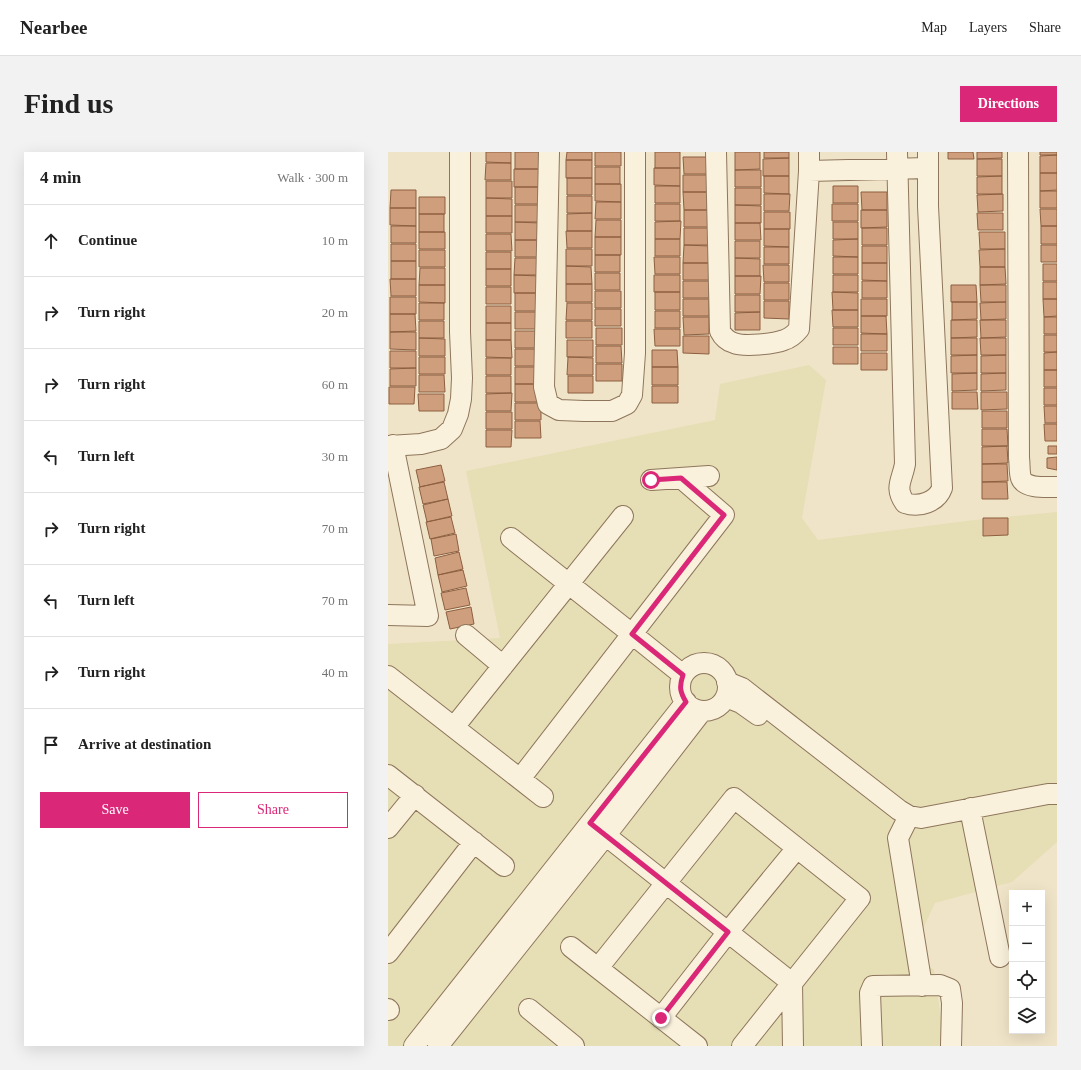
<!DOCTYPE html>
<html lang="en">
<head>
<meta charset="utf-8">
<style>
	body { margin:0; font-family:"Times New Roman",serif; background:#f2f2f2; color:#222 }
	.controls { position:absolute; right:12px; bottom:12px; display:grid; overflow:hidden; border-radius:0px; box-shadow:0 4px 16px #0002 }
	.controls button { width:36px; height:36px; display:grid; place-items:center; padding:0; border:0; border-bottom:1px solid #e0e0e0; background:#fff; color:#222; font:20px sans-serif }
	.stop { position:absolute; width:12px; height:12px; margin:-9px; border:3px solid #db2777; border-radius:50%; background:#fff }
	.stop.end { background:#db2777; border-color:#fff; box-shadow:0 1px 4px #0008 }
	.list { margin:0; padding:0; list-style:none }
	h2 { display:flex; justify-content:space-between; align-items:center; height:52px; margin:0; padding:0 16px; font-size:17px }
	h2 small { font-size:13px; font-weight:400; color:#767676 }
	.list li { display:grid; grid-template-columns:26px 1fr auto; gap:12px; align-items:center; box-sizing:border-box; height:72px; padding:0 16px; border-top:1px solid #e0e0e0 }
	.list b { display:block; font-size:15px; white-space:nowrap }
	.list em { font-size:13px; font-style:normal; color:#767676 }
	.actions { display:flex; gap:8px; padding:12px 16px }
	.actions a { flex:1; padding:9px 0; border:1px solid #db2777; border-radius:0px; text-align:center; font-size:14px; color:#db2777 }
	.actions .main { background:#db2777; color:#fff }
	.icon { flex:none; width:22px; height:22px; fill:none; stroke:currentColor; stroke-width:2; stroke-linecap:round; stroke-linejoin:round }
	.map { position:relative; flex:none; width:669px; height:894px; overflow:hidden; border-radius:0px }
	header { display:flex; align-items:center; gap:24px; box-sizing:border-box; height:56px; padding:0 20px; background:#fff; border-bottom:1px solid #e0e0e0 }
	header strong { font-size:19px }
	nav { display:flex; gap:22px; margin-inline-start:auto; font-size:14px }
	.intro { display:flex; align-items:center; justify-content:space-between; box-sizing:border-box; height:96px; padding:0 24px }
	h1 { margin:0; font-size:28px }
	.button { padding:10px 18px; border-radius:0px; background:#db2777; color:#fff; font-size:14px; font-weight:700 }
	main { display:flex; gap:24px; padding:0 24px }
	aside { flex:1; background:#fff; border-radius:0px; box-shadow:0 4px 16px #0002 }
	.map>svg:first-child { display:block }
	.farmland { fill:#e6deb5 }
	.building { fill:#cf9f7d; stroke:#8d5f41 }
	.lines { fill:none; stroke-linecap:round; stroke-linejoin:round }
	.street-casing { stroke:#8d765c; stroke-width:22 }
	.street { stroke:#faf1dc; stroke-width:20 }
	.route { stroke:#db2777; stroke-width:5 }
</style>
</head>
<body>
<header>
<strong>Nearbee</strong>
<nav><a>Map</a><a>Layers</a><a>Share</a></nav>
</header>
<div class="intro"><h1>Find us</h1><a class="button">Directions</a></div>
<main>
<aside>
<h2>4 min<small>Walk · 300 m</small></h2>
<ul class="list">
<li><svg class="icon" aria-label="ahead" viewBox="0 0 24 24"><path d="M12 20V5M6 11l6-6 6 6"/></svg><div><b>Continue</b></div><em>10 m</em></li>
<li><svg class="icon" aria-label="right" viewBox="0 0 24 24"><path d="M7 20v-9h11M14 6l5 5-5 5"/></svg><div><b>Turn right</b></div><em>20 m</em></li>
<li><svg class="icon" aria-label="right" viewBox="0 0 24 24"><path d="M7 20v-9h11M14 6l5 5-5 5"/></svg><div><b>Turn right</b></div><em>60 m</em></li>
<li><svg class="icon" aria-label="left" viewBox="0 0 24 24"><path d="M17 20v-9H6M10 6l-5 5 5 5"/></svg><div><b>Turn left</b></div><em>30 m</em></li>
<li><svg class="icon" aria-label="right" viewBox="0 0 24 24"><path d="M7 20v-9h11M14 6l5 5-5 5"/></svg><div><b>Turn right</b></div><em>70 m</em></li>
<li><svg class="icon" aria-label="left" viewBox="0 0 24 24"><path d="M17 20v-9H6M10 6l-5 5 5 5"/></svg><div><b>Turn left</b></div><em>70 m</em></li>
<li><svg class="icon" aria-label="right" viewBox="0 0 24 24"><path d="M7 20v-9h11M14 6l5 5-5 5"/></svg><div><b>Turn right</b></div><em>40 m</em></li>
<li><svg class="icon" aria-label="arrive" viewBox="0 0 24 24"><path d="M6 21V4h12l-3 4 3 4H6"/></svg><div><b>Arrive at destination</b></div></li>
</ul>
<div class="actions"><a class="main">Save</a><a>Share</a></div>
</aside>
<div class="map">
<svg width="669" height="894" viewBox="0 0 669 894">
	<rect width="100%" height="100%" fill="#f0e4c8"/>
	<path class="farmland" d="M421,213L438,228L414,366L430,388L586,368L669,360V690L624,730L547,751L524,800L546,818L557,894H0V492L112,486L78,319L327,268L332,232Z"/>
	<path class="building" d="M98,0H123V11L98,10Z
		M127,0H152V17H127Z
		M179,0H204V8H178Z
		M207,0H233V14H207Z
		M267,0H292V16H267Z
		M347,0H372V17L347,18Z
		M376,0H401V6H376Z
		M560,0H585L586,7H560Z
		M589,0H614V6L589,7Z
		M652,0H669V3H652Z
		M669,3V21H652V4Z
		M295,5H321V22H296Z
		M401,6V24H375V7Z
		M589,7H614V24H589Z
		M178,8H204V26H178Z
		M98,11H123V28H97Z
		M207,15H232V32H207Z
		M266,16H292V34L266,33Z
		M126,17H152V35H126Z
		M347,18H373V35H347Z
		M652,21H669V38L652,39Z
		M295,23H320L321,40H295Z
		M376,24H401V42L376,41Z
		M614,24V42H589V25Z
		M179,26H204V43H179Z
		M98,29H124V46H98Z
		M207,32H233V50L207,49Z
		M267,34H292V51H267Z
		M445,34H470V51H445Z
		M127,35H152V52H127Z
		M347,36H373V53H347Z
		M3,38H28V56H2Z
		M652,39H669V56H652Z
		M295,40H321V58H296Z
		M473,40H499V58H474Z
		M376,42H402L401,59H376Z
		M615,42V59L590,60L589,43Z
		M179,44H204V61H179Z
		M31,45H57V62H31Z
		M98,46L124,47V64H98Z
		M208,50H233V67H207Z
		M267,52H292V69H267Z
		M444,52H470V69H444Z
		M127,53H152V70H127Z
		M347,53L373,54V71H347Z
		M2,56H28V74L2,73Z
		M652,57H669V74H653Z
		M296,58H321V75H296Z
		M473,58H499V75L473,76Z
		M376,60H402V77H376Z
		M204,61V79H179V62Z
		M589,61H615V78H590Z
		M31,62H56V80H31Z
		M98,64H124V81H98Z
		M208,68H233V85H207Z
		M293,69L292,87H267V70Z
		M127,70L152,71L153,88H127Z
		M445,70H470V87H445Z
		M347,71H372L373,88H347Z
		M3,74H28V91H3Z
		M653,74H669V92H653Z
		M296,76H321V93H296Z
		M474,76H499V93H474Z
		M376,77H401V95L376,94Z
		M178,79H204V96H179Z
		M31,80H57V97H31Z
		M591,80H617V97H592Z
		M98,82H123L124,99H98Z
		M207,85H233V103H207Z
		M267,87H292V104H267Z
		M470,87V105L445,104V88Z
		M127,88H152V105H127Z
		M347,89H372V106H347Z
		M3,92H28V109H3Z
		M296,93L321,94V111H295Z
		M653,93H669V110H653Z
		M474,94H499V111H474Z
		M376,95H401V112H376Z
		M178,97H204V114H178Z
		M617,97V115H592L591,98Z
		M31,98H57V115H31Z
		M98,100H123V117H98Z
		M207,103H232V120H207Z
		M266,105H292V122H267Z
		M445,105H470V122H445Z
		M127,106H152V123H126Z
		M347,106L372,107V124H347Z
		M3,109H28V127H3Z
		M295,111H321V128H295Z
		M474,111H499V129L474,128Z
		M655,112H669V129H655Z
		M375,113H401V130H376Z
		M178,114L203,115L204,132H178Z
		M592,115H617L618,132L592,133Z
		M32,116H57V133H31Z
		M98,117H123V134H98Z
		M207,121H232V138H207Z
		M126,123L152,124V141H126Z
		M266,123H292V140H266Z
		M445,123H470V140H445Z
		M347,124H373L372,142H347Z
		M2,127H28V144H3Z
		M295,129H321V146H295Z
		M474,129H499V146H474Z
		M655,130H669V147H655Z
		M376,131H401V148H376Z
		M178,132H204V150H178Z
		M31,133H57V151L31,150Z
		M563,133H588L589,150H563Z
		M592,133H618V150H593Z
		M98,135H123V152H98Z
		M207,139H233V156H207Z
		M267,140H292V158H267Z
		M444,140L470,141V158H445Z
		M127,141H152V159H127Z
		M347,143H372V160H347Z
		M2,145H28V162H2Z
		M295,147H321V164H295Z
		M473,147H499V164H473Z
		M655,147H669V164L656,165Z
		M376,149H401V167L376,166Z
		M564,150H589V167L564,168Z
		M618,150V167L593,168L592,151Z
		M31,151H56V168H31Z
		M179,151H204V168H178Z
		M98,154H123V171H98Z
		M207,157H233V174H207Z
		M444,158H470V175H445Z
		M267,159H292V176H267Z
		M127,160H152V177H127Z
		M372,160V178H347V161Z
		M2,162H27L28,179L2,180Z
		M473,164H498L499,182L473,181Z
		M295,165H321V182L296,183Z
		M656,165H669V182H656Z
		M563,168H589V185L563,186Z
		M592,168H618V185L593,186Z
		M31,169H56V186H31Z
		M178,169H204V186H178Z
		M98,171H123V188H98Z
		M208,176H234V193H208Z
		M445,176H470V193H445Z
		M266,177H292V194H267Z
		M127,179H153V196H127Z
		M2,180H28V198L2,197Z
		M473,182H499V199H473Z
		M656,183H669V200H656Z
		M295,184H321V202L295,201Z
		M31,186L57,187V204H31Z
		M563,186H589V203H563Z
		M592,186H618V203H593Z
		M98,188H123L124,206L98,205Z
		M179,188H205V205H179Z
		M208,194H233L234,211H208Z
		M445,195H470V212H445Z
		M127,197H152L153,214H127Z
		M264,198H289L290,215H264Z
		M2,199H28V216H2Z
		M669,200V218H656V201Z
		M473,201H499V218H473Z
		M589,203V221H563V204Z
		M618,203V221H593V204Z
		M31,205H57V222H31Z
		M180,205L205,206V223H179Z
		M98,206H123V223H98Z
		M208,212H234V229H208Z
		M127,215H152L153,232H127Z
		M264,215H290V233H264Z
		M28,216V234H2V217Z
		M656,218H669V235H656Z
		M589,221V238L564,239V222Z
		M618,221V238L593,239V222Z
		M31,223H56L57,240H31Z
		M98,224H123V241H98Z
		M180,224H205V241H180Z
		M127,232H153V250H127Z
		M264,234H290V251H264Z
		M1,235H27L26,252H1Z
		M656,236H669V253H656Z
		M564,240H589L590,257H564Z
		M593,240H619V257L593,258Z
		M124,241L123,259H98V242Z
		M30,242H56V259H31Z
		M127,251H153V268H127Z
		M656,254H669V271H657Z
		M594,259H619V276H594Z
		M98,260H124V277H98Z
		M127,269H152L153,286H127Z
		M656,272H669V289H657Z
		M594,277H619L620,294H594Z
		M98,278H124L123,295H98Z
		M619,294L620,311L594,312V295Z
		M660,294H669V302H660Z
		M669,305V318L659,316V306Z
		M594,312H619L620,329L594,330Z
		M53,313L57,329L32,335L28,318Z
		M56,330L60,347L35,352L31,335Z
		M594,330H619L620,347H594Z
		M60,347L64,364L39,370L35,353Z
		M63,365L67,381L42,387L38,370Z
		M595,366H620V383L595,384Z
		M68,382L71,399L46,404L43,387Z
		M71,400L75,417L50,423L47,406Z
		M75,418L79,434L54,440L50,423Z
		M78,436L82,453L57,458L53,441Z
		M83,455L86,472L62,477L58,460Z"/>
	<g class="lines">
		<g class="street-casing">
			<path id="street" d="M161,0L156,235L160,252L171,258L196,259H224L239,252L244,243L247,201V0
				M328,0L332,179C335,185 339,189 346,191C356,195 386,192 396,188C403,186 407,182 411,177L421,19
				M421,0V19L539,16
				M509,0L517,312C514,329 506,335 517,351C531,356 549,350 554,336L540,54V0
				M630,0L631,306C632,312 631,320 633,326C637,337 659,335 669,335
				M0,294L33,292L53,287L64,277L70,262L73,247L74,226L72,180V0
				M263,328L321,324
				M123,386L244,482L295,523
				M0,463L40,464L5,293
				M78,483L115,514
				M292 535a24 24 0 1 1 48 0a24 24 0 1 1-48 0Z
				M0,524L155,645
				M339,530L354,536L511,658L521,664L533,666L660,642H669
				M338,545L353,551L370,563
				M66,575L235,364
				M0,623L116,714
				M132,627L336,363L293,326
				M583,656L584,667L612,805
				M521,664L510,686L534,834
				M207,675L404,831L405,894
				M0,676L27,643
				M183,795L309,894
				M0,801L86,690
				M210,816L346,646L472,746L354,894
				M0,857L1,858
				M141,857L186,894
				M273,866L340,780L409,696
				M26,894L298,550
				M50,894L218,683L314,559
				M484,894L482,841L485,834L552,833L562,837L564,851L563,894"/>
		</g>
		<use href="#street" class="street"/>
	</g>
	<g class="lines">
		<path class="route" d="M263,328L293,326L336,363L244,482L295,523C291,535 292,540 298,550L202,671L340,780L273,866"/>
	</g>
</svg>
<div class="controls">
<button>+</button>
<button>−</button>
<button><svg class="icon" aria-label="locate" viewBox="0 0 24 24"><circle cx="12" cy="12" r="6"/><path d="M12 2v4M12 18v4M2 12h4M18 12h4"/></svg></button>
<button><svg class="icon" aria-label="layers" viewBox="0 0 24 24"><path d="M12 4l9 5-9 5-9-5zM3 14l9 5 9-5"/></svg></button>
</div>
<div class="stop" style="left:263px;top:328px"></div>
<div class="stop end" style="left:273px;top:866px"></div>
</div>
</main>
</body>
</html>
